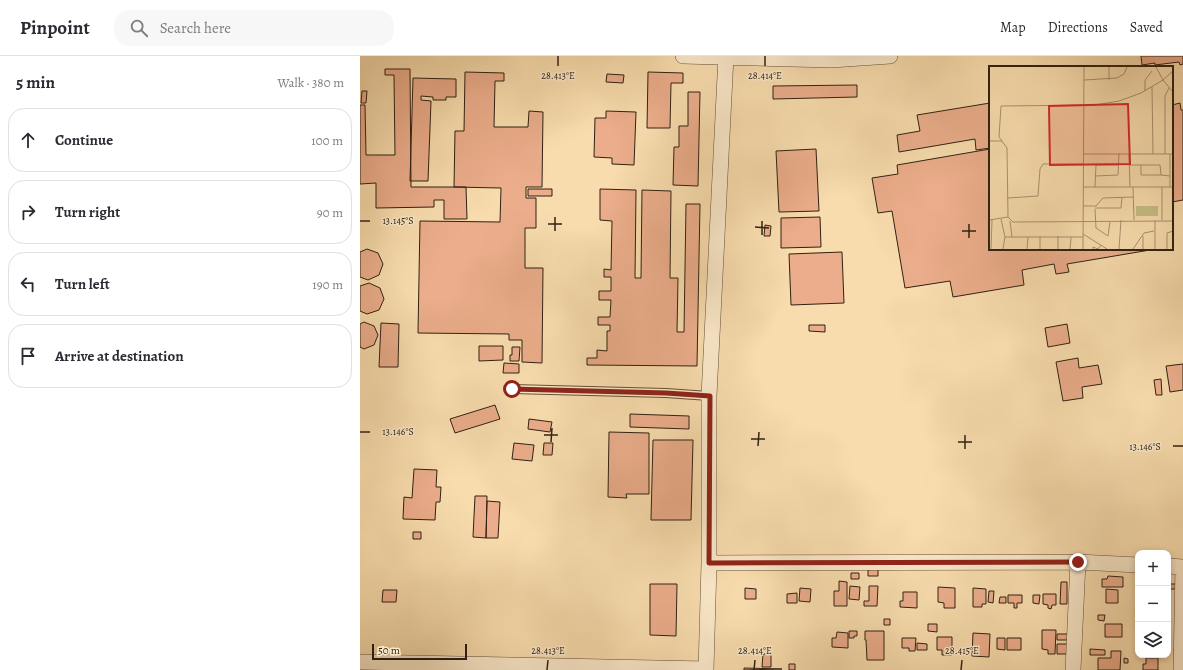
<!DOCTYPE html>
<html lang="en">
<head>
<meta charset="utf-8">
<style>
	body { margin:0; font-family:Alegreya,serif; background:#f7f7f7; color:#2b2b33 }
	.controls { position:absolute; right:12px; bottom:12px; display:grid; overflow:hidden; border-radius:8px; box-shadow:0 2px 6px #0003 }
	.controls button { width:36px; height:36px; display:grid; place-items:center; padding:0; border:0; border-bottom:1px solid #e1e1e2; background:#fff; color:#2b2b33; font:20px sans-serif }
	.scale { position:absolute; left:12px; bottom:10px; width:95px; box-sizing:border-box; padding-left:4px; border:2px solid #302112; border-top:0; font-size:11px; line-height:14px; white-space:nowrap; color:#302112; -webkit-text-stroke:3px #fae8ca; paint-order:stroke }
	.stop { position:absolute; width:12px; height:12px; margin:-9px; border:3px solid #8f2418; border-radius:50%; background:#fff }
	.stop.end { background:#8f2418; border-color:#fff; box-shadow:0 1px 4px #0008 }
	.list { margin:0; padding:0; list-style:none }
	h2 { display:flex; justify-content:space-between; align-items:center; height:52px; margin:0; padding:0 16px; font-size:17px }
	h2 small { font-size:13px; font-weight:400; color:#7c7c81 }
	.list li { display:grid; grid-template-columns:26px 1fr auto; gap:12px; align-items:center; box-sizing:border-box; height:64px; margin:0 8px 8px; padding:0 8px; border:1px solid #e1e1e2; border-radius:16px }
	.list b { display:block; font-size:15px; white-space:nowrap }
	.list em { font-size:13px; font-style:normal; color:#7c7c81 }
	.icon { flex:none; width:22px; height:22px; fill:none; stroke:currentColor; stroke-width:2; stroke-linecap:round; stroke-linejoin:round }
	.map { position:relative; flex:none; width:823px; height:614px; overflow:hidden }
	header { display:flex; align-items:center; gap:24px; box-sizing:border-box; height:56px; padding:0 20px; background:#fff; border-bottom:1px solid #e1e1e2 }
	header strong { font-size:19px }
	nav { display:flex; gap:22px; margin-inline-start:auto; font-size:14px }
	.search { width:280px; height:36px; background:#f7f7f7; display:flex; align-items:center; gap:10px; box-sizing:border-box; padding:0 14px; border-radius:16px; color:#7c7c81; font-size:15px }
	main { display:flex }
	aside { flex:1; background:#fff }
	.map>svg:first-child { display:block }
	.building { fill:#ebad8b; stroke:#302112 }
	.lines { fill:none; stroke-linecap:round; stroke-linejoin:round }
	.lane-casing { stroke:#625039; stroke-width:10 }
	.street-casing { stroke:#625039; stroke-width:16 }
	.lane { stroke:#fae8ca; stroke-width:8 }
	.street { stroke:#fae8ca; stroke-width:15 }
	.route { stroke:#8f2418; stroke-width:5 }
	.ticks { fill:none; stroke:#302112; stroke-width:1.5 }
	.inset-road { fill:none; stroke:#a8916f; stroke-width:1 }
	.view { fill:#d62828; fill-opacity:0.15; stroke:#d62828; stroke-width:2 }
	.inset-edge { fill:none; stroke:#302112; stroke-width:2 }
	.ticks-label { font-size:10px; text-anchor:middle; fill:#302112; stroke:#fae8ca; stroke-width:3; stroke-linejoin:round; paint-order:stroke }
</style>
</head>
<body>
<header>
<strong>Pinpoint</strong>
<div class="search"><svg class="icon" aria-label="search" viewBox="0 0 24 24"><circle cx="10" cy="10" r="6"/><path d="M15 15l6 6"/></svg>Search here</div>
<nav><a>Map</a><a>Directions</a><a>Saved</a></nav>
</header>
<main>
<aside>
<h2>5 min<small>Walk · 380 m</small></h2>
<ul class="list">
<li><svg class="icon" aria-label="ahead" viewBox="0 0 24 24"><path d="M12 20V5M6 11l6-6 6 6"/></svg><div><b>Continue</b></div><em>100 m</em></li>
<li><svg class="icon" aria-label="right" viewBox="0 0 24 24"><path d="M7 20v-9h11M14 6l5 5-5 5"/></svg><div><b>Turn right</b></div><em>90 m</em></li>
<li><svg class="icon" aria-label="left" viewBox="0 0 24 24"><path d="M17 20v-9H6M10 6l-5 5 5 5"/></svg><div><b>Turn left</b></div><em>190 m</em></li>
<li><svg class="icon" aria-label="arrive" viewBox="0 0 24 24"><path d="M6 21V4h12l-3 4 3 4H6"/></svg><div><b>Arrive at destination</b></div></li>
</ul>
</aside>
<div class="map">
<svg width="823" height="614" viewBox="0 0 823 614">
	<rect width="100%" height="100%" fill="#f8dcad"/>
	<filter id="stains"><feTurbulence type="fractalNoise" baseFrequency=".005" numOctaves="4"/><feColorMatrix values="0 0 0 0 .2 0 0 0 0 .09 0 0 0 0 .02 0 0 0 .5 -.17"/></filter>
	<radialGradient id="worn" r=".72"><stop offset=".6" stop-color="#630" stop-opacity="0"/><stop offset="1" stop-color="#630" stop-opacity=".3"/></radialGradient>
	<path class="building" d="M781,0H823V8L820,9L819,6L795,9V7L782,9Z
		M629,10H637V11H630V23Z
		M25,13H50L51,131H106L107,163H84V144H74V151L16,152V127L0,128V49H5L6,99H35L34,19H25Z
		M105,16L144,17V25H135L134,71H168L169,55L183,56L182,131H166V142H176V172H165V212H183L182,307L162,306V284H149V278L58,277L60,165L140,166L141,132L94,131L95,75H104Z
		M288,16L323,17V27H311L310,72H287Z
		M247,18L264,19L263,27L246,26Z
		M53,22L96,23V41H86V44H73V41L61,40V44L71,45L68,125H50Z
		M497,29V41L413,43V30Z
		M2,35H7L6,47H1Z
		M328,36H340L338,130L313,129L314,91H319V70H328Z
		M630,47V92L616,94L615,83L539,96L537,79L560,75L557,59Z
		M820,47L821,54H823V144L812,146V49Z
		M246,55L276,56L274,109L252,108V102L234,101L235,62H246Z
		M456,93L459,155L419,156L416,95Z
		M630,93V193H796L707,208L709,216L696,218L694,208L662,214L664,229L593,241L590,225L545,232L532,155L518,157L512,122L538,118L537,109Z
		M168,133H192V140H168Z
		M240,133L276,134L275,222H281L282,134L311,135L310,222H318L317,276H324L326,148H340L337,310L227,309V302H237V294L247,295V275H250V269H238V261H250L251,244H239V235H251V221H244V213L251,214L252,165L240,164Z
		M460,161L461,191L421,192V162Z
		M405,169L411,170L410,180H404Z
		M7,193L18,197L23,208L19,219L8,224L0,221V196Z
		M482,196L484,247L431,249L429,198Z
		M9,227L20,232L24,243L19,254L7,258L0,255V230Z
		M4,266L14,270L18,279L14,289L4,293L0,291V268Z
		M21,267L39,268L38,311H19Z
		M707,268L710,287L688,291L685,272Z
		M449,269H465V276L449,275Z
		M119,290H143V304L119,305Z
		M152,291H160L159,305H150V299H152Z
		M718,302L719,312L738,309L742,328L722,331L723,342L703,345L696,306Z
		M144,307L159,308V317H143Z
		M823,308V334L810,336L806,310Z
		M801,323L802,339H796L794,324Z
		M135,349L140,363L95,377L90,363Z
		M270,358L329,360V373L270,371Z
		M169,363L192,366L190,376L168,373Z
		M249,376L289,377V438H266L267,442L248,441Z
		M293,384H333L331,464H291Z
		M154,387L174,389L172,405L152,403Z
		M184,387H193L192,399H183Z
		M54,413L77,414L76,431H81L80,446H76L75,464L43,463L44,441L52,442Z
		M115,440H127L126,482L113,481Z
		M127,445L140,446L138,482H126Z
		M53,476H61V483H53Z
		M518,513V520H508V514Z
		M491,517H499V523H491Z
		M748,520L763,521V531H742V523H747Z
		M479,525L487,526V550H474V535H479Z
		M701,526H707V548H700Z
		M290,528H317L316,580L290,579Z
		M810,528H817V533H809Z
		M490,530L500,531L499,544L489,543Z
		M509,530H518L517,550H504V545H509Z
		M578,531L595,532V552H584V547L578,546Z
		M385,532L396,533V543H385Z
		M440,532L451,533L450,546L439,545Z
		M613,532L626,533V548H622V551H613Z
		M746,533L758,534V547H746Z
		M23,534H37L36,546H22Z
		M629,535H634L633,547L628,546Z
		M543,536H557V552L540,551V545H543Z
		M437,537V547H427V538Z
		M683,538H696V549H692L691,553L688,552V549L683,548Z
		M648,539H662V547H657V552H654V547H648Z
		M673,539H680L679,548L673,547Z
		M640,541H646V547H639Z
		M738,559H745L744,565L738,564Z
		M524,563H530V569H524Z
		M568,568H577V576L568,575Z
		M745,568H762V581H745Z
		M682,574H696L695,598H688V594L682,593Z
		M489,575H497V580H494V582H489Z
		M505,575H524V604H507L506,584H505Z
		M477,576L488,577V592L472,591V582H476Z
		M613,577L630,578L629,601L612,600Z
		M697,578H708L707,584H697Z
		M577,581H592V599H582V594H577Z
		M542,582H556L555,595H549V592H542Z
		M637,582H645V594L637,593Z
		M647,582H661V594H647Z
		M557,587L567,588V594H557Z
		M697,588H710V598H697Z
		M730,593L745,594V599H730Z
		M751,595H761L760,614H738V602H751Z
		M403,598H411V611H402Z
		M764,602L768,603V607H764Z
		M786,602H798V614H783V608H786Z
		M429,608H435V614H429Z
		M384,612L422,613L384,614Z"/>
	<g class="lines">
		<g class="lane-casing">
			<path id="lane" d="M152,333L306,337L349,340"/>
		</g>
		<g class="street-casing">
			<path id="street" d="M323,0L471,4L530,0
				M349,507L718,506L778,509
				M808,510L823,511
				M0,606L346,613
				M346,614L349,507V340L366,0
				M713,614L718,506
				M821,614L823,511"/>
		</g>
		<use href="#lane" class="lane"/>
		<use href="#street" class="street"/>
	</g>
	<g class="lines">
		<path class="route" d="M152,333L306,337L350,340L349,507L718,506"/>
	</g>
	<path class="ticks" d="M198,10V0M405,10V0M0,165H10M188,168H202M395,171L409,172M195,175V161M602,175H616M402,179V165M609,182V168M0,376H10M184,379H198M391,383H405M191,386L192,372M598,386H612M398,390L399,376M813,390H823M605,393V379M187,614L188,604M394,614L395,604M601,614L602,604"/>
	<g transform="translate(629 10)">
		<rect width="184" height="184" fill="#f8dcad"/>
		<path d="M147,140H169V150H147Z" fill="#c5be84"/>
		<path class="inset-road" d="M167,1L174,14L152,27L130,35L106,39L12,40L10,71L18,82L19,151L24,156L184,155M184,5L174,14L184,26M95,14L128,12L135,8L138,1M120,14V1M163,21L164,88M156,25V14L163,5M0,75H13M95,88H184M140,88L141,121M176,88V30L180,22M140,99H171L172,109L181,110M152,99V109H172M106,110L129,109L130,87M94,121H184M106,121L107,99H130M144,121L145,154M181,121V88M19,132L49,130L51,103L54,98H95M94,140H107L114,132L144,131M106,142H132L133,131M106,143L107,162L119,170L121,155M12,153L16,171M0,154L19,151M173,154V121M21,155L23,171M94,168L118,183M2,183L3,154M14,183L16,171H94M38,183L39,171M51,183V170M69,183V170M81,183L82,171M94,183L95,1M104,183V181L109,183L112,179M130,183L132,154M144,183L155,167L165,165M154,183V170M166,183V154M178,183V167L184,165"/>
		<path class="view" d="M139,38L141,98L61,99L60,40Z"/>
		<rect width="184" height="184" class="inset-edge"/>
	</g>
	<g class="ticks-label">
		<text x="198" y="23">28.413°E</text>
		<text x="405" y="23">28.414°E</text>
		<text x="38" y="168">13.145°S</text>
		<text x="38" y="379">13.146°S</text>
		<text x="785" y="394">13.146°S</text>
		<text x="188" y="598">28.413°E</text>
		<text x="395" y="598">28.414°E</text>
		<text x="602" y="598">28.415°E</text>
	</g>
	<rect width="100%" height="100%" filter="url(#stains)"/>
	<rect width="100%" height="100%" fill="url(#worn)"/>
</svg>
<div class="controls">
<button>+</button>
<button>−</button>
<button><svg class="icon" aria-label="layers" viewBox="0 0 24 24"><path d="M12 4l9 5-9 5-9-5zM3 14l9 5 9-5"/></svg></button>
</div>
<div class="scale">50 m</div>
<div class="stop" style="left:152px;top:333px"></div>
<div class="stop end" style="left:718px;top:506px"></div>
</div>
</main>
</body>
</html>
